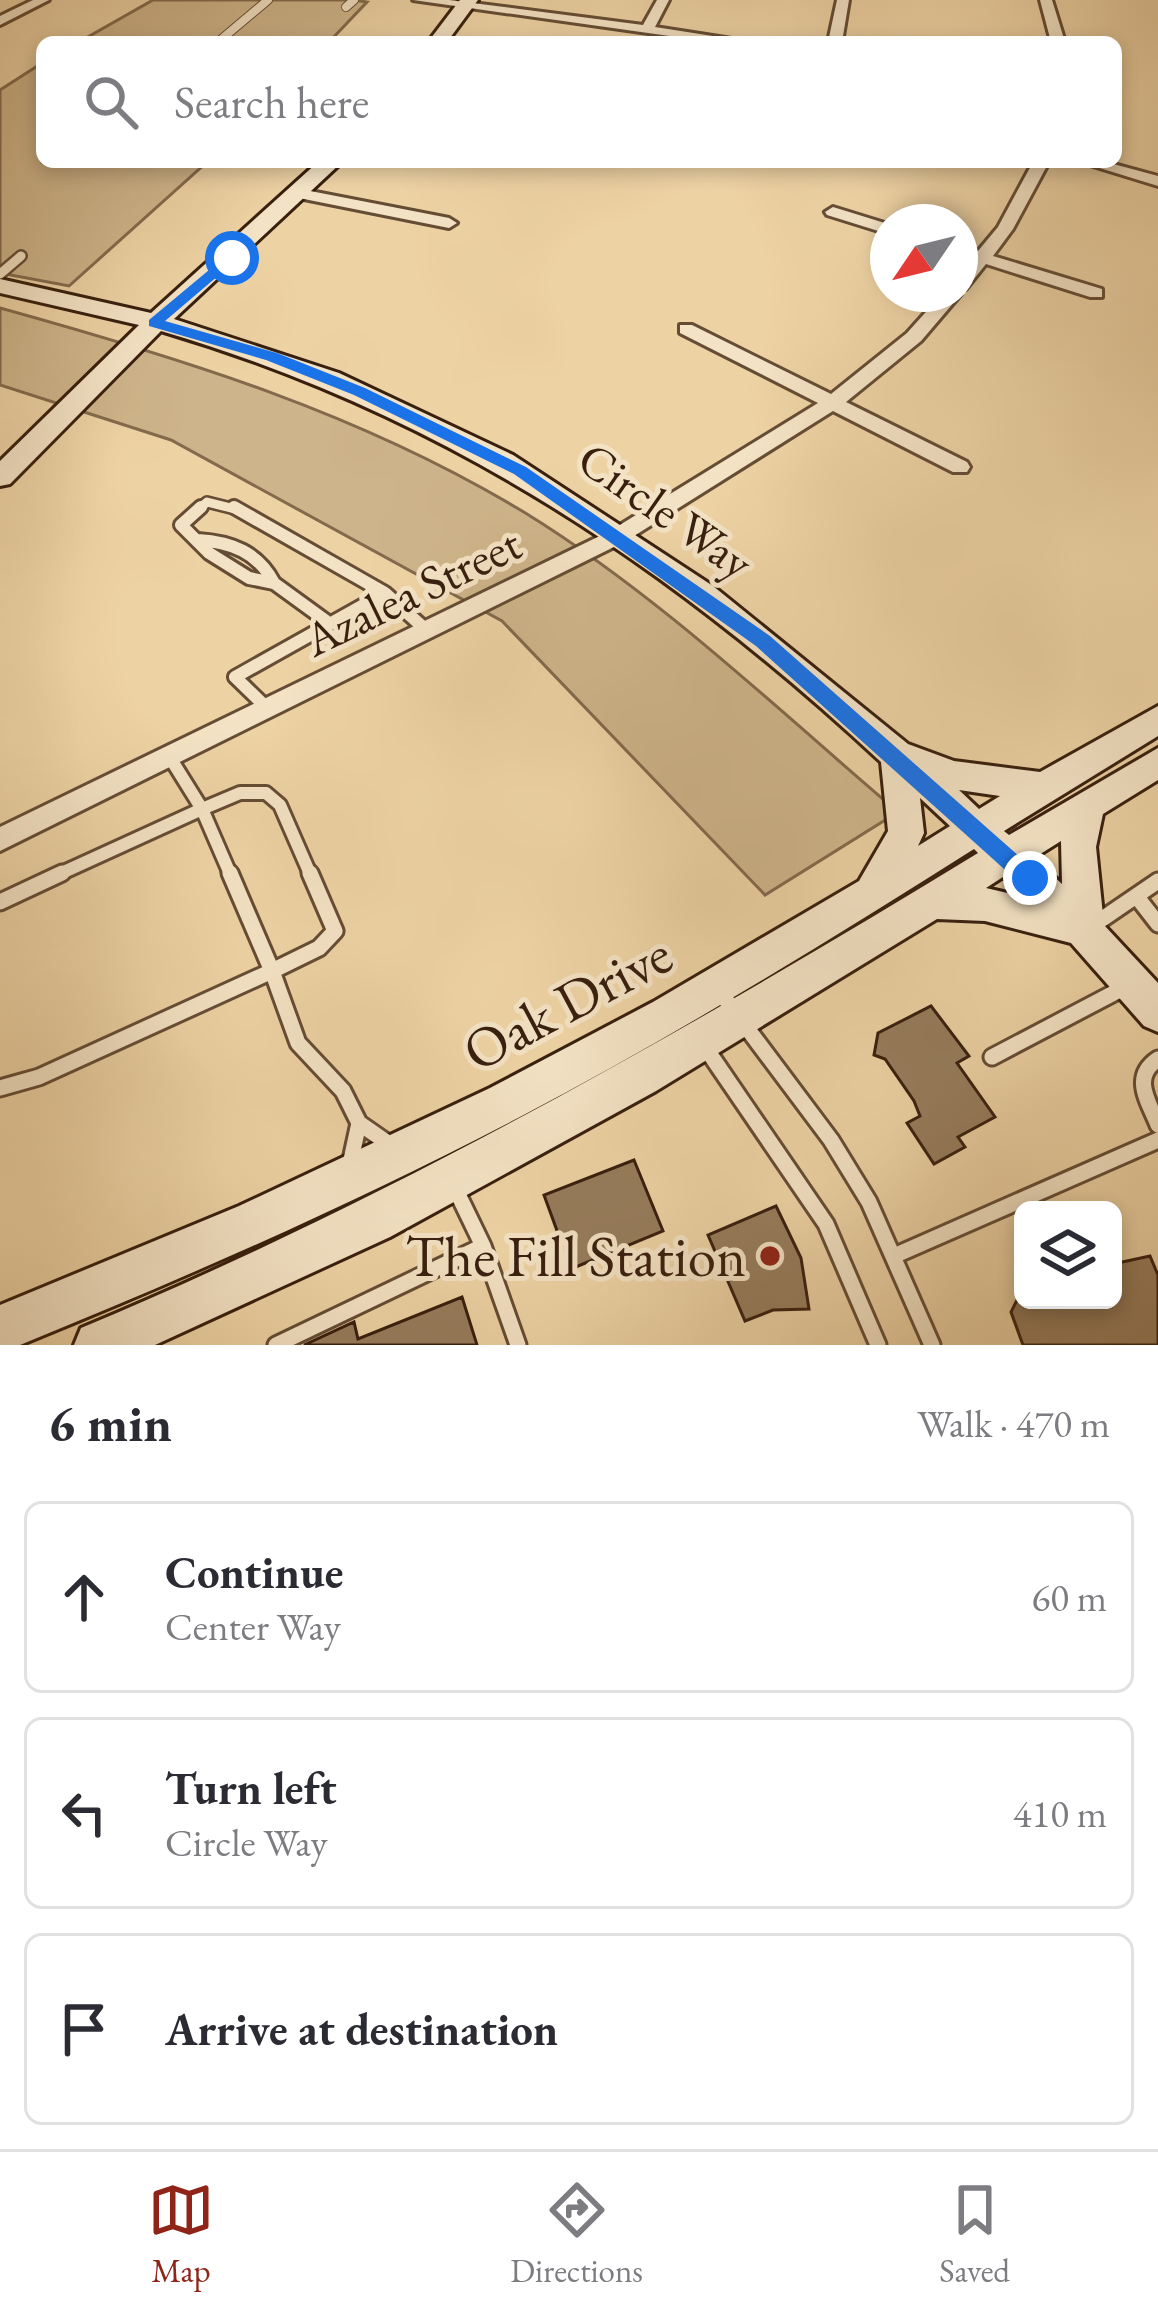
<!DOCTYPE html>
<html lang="en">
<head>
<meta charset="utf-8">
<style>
	body { margin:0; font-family:"EB Garamond",serif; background:#f7f7f7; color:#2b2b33 }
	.controls { position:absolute; right:36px; bottom:36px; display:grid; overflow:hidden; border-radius:18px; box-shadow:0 6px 18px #0003 }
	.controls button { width:108px; height:108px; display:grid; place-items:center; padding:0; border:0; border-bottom:3px solid #e1e1e2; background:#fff; color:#2b2b33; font:60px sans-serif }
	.compass { position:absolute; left:870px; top:204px; width:108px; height:108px; border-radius:50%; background:#fff; box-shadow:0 6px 18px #0003; rotate:235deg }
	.stop { position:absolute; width:36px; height:36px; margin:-27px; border:9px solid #1a73e8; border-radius:50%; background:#fff }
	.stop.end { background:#1a73e8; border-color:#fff; box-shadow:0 3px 12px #0008 }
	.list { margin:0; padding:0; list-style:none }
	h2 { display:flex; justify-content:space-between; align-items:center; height:156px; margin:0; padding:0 48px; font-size:51px }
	h2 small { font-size:39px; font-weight:400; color:#7c7c81 }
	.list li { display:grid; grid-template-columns:78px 1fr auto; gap:36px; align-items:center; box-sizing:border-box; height:192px; margin:0 24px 24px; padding:0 24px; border:3px solid #e1e1e2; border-radius:18px }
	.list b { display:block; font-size:45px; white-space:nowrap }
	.list p { margin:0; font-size:39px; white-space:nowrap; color:#7c7c81 }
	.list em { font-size:39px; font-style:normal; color:#7c7c81 }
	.icon { flex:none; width:66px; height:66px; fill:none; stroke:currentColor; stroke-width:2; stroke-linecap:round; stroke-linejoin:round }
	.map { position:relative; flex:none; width:1158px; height:1345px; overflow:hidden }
	.search { position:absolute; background:#fff; box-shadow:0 6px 18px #0003; left:36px; right:36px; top:36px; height:132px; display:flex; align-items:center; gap:30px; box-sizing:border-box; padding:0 42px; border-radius:18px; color:#7c7c81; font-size:45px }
	.sheet { height:804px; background:#fff }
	nav { display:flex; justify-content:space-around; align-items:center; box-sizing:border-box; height:168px; border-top:3px solid #e1e1e2; background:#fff; font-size:33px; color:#7c7c81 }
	nav a { display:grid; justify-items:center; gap:6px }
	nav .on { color:#8f2418 }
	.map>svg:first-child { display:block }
	.green { fill:#ceb48a; stroke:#836a4c; stroke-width:3 }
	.building { fill:#967c5c; stroke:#381f0e; stroke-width:3 }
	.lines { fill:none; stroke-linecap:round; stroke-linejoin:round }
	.lane-far3-casing { stroke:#654c34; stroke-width:10 }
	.lane-far2-casing { stroke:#654c34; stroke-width:14 }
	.lane-far1-casing { stroke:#654c34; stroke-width:18 }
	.lane-casing { stroke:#654c34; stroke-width:21 }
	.street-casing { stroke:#654c34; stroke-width:6 }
	.secondary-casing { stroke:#381f0e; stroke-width:6 }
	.lane-far3 { stroke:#f3e2c4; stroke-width:8 }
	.lane-far2 { stroke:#f3e2c4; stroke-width:9 }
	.lane-far1 { stroke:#f3e2c4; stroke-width:12 }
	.lane { stroke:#f3e2c4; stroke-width:15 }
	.street { fill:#f3e2c4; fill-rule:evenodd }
	.secondary { fill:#f3e2c4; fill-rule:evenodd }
	.route { fill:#1a73e8 }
	.poi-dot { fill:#8f2418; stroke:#f3e2c4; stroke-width:4.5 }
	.labels { text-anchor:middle; stroke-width:10; stroke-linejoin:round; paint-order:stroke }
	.street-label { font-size:48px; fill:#381f0e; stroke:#f3e2c4 }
	.near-street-label { font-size:57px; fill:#381f0e; stroke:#f3e2c4 }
	.near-poi-label { font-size:57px; fill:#381f0e; stroke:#f3e2c4; text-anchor:end }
</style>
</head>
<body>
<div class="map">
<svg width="1158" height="1345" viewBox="0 0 1158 1345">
	<rect width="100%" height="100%" fill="#edd2a4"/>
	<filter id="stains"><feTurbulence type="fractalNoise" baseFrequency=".00167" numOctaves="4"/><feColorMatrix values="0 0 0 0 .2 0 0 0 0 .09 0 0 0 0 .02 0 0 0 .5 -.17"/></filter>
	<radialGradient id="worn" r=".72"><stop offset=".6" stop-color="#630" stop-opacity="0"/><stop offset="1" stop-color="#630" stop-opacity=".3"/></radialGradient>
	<path class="green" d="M153,0H354L367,2L329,42H79Z
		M42,63V162H207L69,286L0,273V90Z
		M0,308C184,359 363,414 527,514C661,597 778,710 898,812L765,895L502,621L171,440L0,385Z"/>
	<path class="building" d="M931,1006L969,1056L957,1063L995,1117L958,1137L965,1147L934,1164L907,1123L920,1116L914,1101L885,1059L874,1055L878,1033Z
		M634,1160L663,1231L571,1269L544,1195Z
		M776,1206L801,1258L809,1309L773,1310L745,1321L708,1235Z
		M1150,1256L1158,1275V1345H1023L1011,1312L1017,1300H1113V1264Z
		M462,1297L477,1345H304L354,1322L358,1339Z"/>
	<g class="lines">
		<g class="lane-far3-casing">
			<path id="lane-far3" d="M346,7L354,0
				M218,42L268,0"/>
		</g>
		<g class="lane-far2-casing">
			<path id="lane-far2" d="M0,274L21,256
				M198,510L207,502L239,510"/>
		</g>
		<g class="lane-far1-casing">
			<path id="lane-far1" d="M201,507L181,525L209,553L249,578L274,583L329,623
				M234,507L385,593L235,677L267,708
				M198,540C231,542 258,552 274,583
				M385,593L424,628
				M169,756L202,809L240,793H266L280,805L311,876
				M55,876L202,809L231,876"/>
		</g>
		<g class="lane-casing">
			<path id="lane" d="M310,873L335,931L319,948L272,971L298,1043L343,1091L359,1123L392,1146
				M1137,897L1158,924
				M0,902L62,873
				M1092,926L1158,881
				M717,988L831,1140L869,1202L932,1345
				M703,1044L826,1224L878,1345
				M992,1057L1129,985
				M1158,1059C1131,1077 1148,1100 1158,1125
				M0,1088L39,1077L272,971L230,873
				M349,1169L359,1123
				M455,1188L483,1246
				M896,1255L1158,1140
				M276,1345L483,1246L518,1345"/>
		</g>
		<g class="street-casing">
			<path id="street" d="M33,0H49L0,25V16Z
				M413,0H449L643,25L657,0H669L655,27L751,42H712Z
				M837,0H849L842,42H828Z
				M1040,0H1052L1065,42H1051Z
				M1033,162H1049L1013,229L993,256L1102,289V297H1090L986,264L966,289L960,290V274L971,260L960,256V246L978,251L998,227Z
				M1080,162H1106L1158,176V186Z
				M300,189L449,218L457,223L449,228L294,197V191Z
				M833,207L888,224V234L827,215L825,212Z
				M942,294H961L921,341L846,402L967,462L970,467L967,472H953L833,411L626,541L0,851V827L610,531L818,403L680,333V325H692L831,394L907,333Z"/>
		</g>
		<g class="secondary-casing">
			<path id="secondary" d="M460,0H478L447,42H428Z
				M318,162H342L174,319L339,373L513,455L713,586L908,744L954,761L1040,772L1158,706V736L1004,831L1009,835L1158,748V780L1103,814L1096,847L1104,925L1158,983V1032L1144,1026L1071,943L985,921L937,919L656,1091L390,1237L155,1345H74L81,1328C395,1197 688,1030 978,853L974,849C825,943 675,1036 518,1118C356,1203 189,1276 20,1345H0V1305L239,1206L490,1088L653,1002L859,881L888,831L881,762C668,564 442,414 161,331L10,484L0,486V461L139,325L0,293V279L151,313ZM959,790L1000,796L979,809ZM920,798L950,826L918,846L924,833ZM1061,841L1062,884L1034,858ZM1003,877L1025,897L986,888Z"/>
		</g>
		<use href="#lane-far3" class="lane-far3"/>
		<use href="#lane-far2" class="lane-far2"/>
		<use href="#lane-far1" class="lane-far1"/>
		<use href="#lane" class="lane"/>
		<use href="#street" class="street"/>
		<use href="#secondary" class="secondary"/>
	</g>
	<path class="route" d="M227,255L239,258L165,321L277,353L365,388L526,467L770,636L1037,872V885H1022L756,646L514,474L354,395L266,360L149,326V320Z"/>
	<circle class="poi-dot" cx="770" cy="1256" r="12"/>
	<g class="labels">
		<g class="street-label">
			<text transform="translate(666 510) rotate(35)" y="17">Circle Way</text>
			<text transform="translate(412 591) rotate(-26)" y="17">Azalea Street</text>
		</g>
		<g class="near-street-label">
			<text transform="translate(567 1002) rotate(-28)" y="20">Oak Drive</text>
		</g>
		<g class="near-poi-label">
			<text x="746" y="1276">The Fill Station</text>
		</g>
	</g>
	<rect width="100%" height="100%" filter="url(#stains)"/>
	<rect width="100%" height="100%" fill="url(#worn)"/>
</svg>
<div class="controls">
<button><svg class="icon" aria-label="layers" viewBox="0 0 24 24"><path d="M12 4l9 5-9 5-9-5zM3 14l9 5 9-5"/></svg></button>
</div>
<svg class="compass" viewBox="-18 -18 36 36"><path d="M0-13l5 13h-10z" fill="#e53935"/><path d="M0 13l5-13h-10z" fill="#7c7c81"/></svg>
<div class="stop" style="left:232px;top:258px"></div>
<div class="stop end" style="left:1030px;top:878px"></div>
<div class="search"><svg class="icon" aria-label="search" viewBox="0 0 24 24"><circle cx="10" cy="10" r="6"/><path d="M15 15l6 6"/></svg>Search here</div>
</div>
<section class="sheet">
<h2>6 min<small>Walk · 470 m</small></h2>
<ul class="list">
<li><svg class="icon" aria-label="ahead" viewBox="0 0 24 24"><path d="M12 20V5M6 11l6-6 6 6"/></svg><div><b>Continue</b><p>Center Way</p></div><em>60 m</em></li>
<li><svg class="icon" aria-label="left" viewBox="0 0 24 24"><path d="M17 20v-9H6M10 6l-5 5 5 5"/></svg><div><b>Turn left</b><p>Circle Way</p></div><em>410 m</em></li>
<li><svg class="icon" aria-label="arrive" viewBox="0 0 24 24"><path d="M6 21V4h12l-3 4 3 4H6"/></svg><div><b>Arrive at destination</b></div></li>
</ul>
</section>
<nav>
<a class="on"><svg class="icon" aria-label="map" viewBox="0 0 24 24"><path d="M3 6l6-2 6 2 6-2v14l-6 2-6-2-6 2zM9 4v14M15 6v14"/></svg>Map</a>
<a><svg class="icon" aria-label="directions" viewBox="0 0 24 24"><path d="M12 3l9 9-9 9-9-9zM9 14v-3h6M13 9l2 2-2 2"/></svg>Directions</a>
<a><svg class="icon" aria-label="saved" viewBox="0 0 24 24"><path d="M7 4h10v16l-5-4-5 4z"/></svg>Saved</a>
</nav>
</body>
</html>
